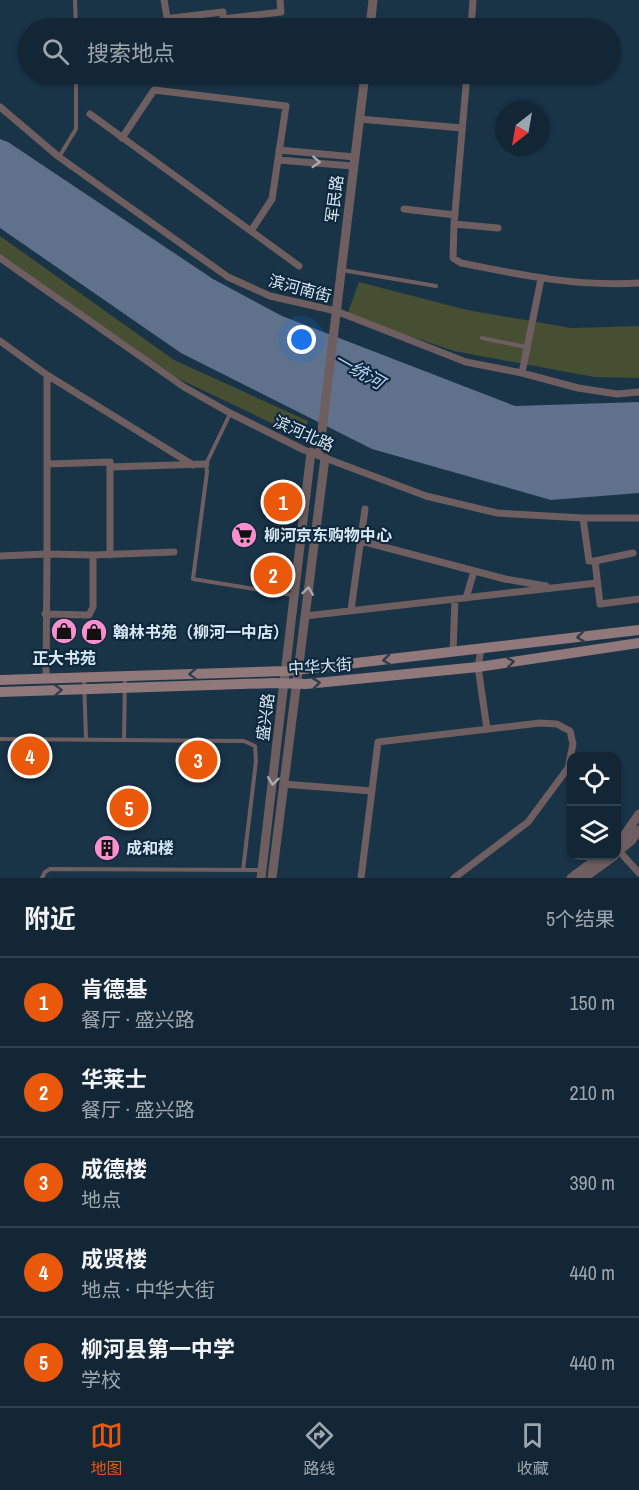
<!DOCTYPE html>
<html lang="zh">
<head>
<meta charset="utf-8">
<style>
	body { margin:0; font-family:"Archivo Narrow","Noto Sans SC",sans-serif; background:#1c2e3d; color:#f1f3f6 }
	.controls { position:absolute; right:18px; bottom:18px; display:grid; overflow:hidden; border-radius:12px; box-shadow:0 2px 4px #0004 }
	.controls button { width:54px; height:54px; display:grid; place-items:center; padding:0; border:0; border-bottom:2px solid #324350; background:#132635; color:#f1f3f6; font:30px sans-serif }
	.compass { position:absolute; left:495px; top:102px; width:54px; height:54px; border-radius:50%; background:#132635; box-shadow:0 2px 4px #0004; rotate:211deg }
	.you { position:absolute; left:302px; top:340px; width:21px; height:21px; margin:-15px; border:4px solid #fff; border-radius:50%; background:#1a73e8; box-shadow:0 0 0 9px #1a73e833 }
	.badge { display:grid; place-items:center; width:39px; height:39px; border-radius:50%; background:#ea580c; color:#fff; font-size:20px; font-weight:700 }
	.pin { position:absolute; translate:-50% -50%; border:3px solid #fff; box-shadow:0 2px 6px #0006 }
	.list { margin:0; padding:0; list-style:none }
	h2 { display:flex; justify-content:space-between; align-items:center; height:78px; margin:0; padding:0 24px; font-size:26px }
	h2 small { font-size:20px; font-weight:400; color:#9da5ad }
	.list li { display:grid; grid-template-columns:39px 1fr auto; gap:18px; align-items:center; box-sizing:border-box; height:90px; padding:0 24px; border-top:2px solid #324350 }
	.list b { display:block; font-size:22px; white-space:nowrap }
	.list p { margin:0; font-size:20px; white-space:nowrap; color:#9da5ad }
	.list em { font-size:20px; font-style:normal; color:#9da5ad }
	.icon { flex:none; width:33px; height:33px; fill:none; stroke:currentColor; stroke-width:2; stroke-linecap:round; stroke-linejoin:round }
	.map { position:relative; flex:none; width:639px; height:878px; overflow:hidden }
	.search { position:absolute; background:#132635; box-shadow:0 2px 4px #0004; left:18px; right:18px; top:18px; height:66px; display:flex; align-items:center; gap:15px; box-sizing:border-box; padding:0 21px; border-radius:33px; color:#9da5ad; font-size:22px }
	.sheet { height:528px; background:#132635 }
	nav { display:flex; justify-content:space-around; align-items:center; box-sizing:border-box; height:84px; border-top:2px solid #324350; background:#132635; font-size:16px; color:#9da5ad }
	nav a { display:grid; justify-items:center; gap:3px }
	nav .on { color:#ea580c }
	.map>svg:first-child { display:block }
	.green { fill:#474f32 }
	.water { fill:#5f718b }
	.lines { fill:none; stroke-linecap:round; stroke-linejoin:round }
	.service { stroke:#6e5e60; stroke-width:4 }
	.minor { stroke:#6e5e60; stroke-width:7 }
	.tertiary { stroke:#6e5e60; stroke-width:9 }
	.secondary { stroke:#91787b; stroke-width:10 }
	.oneway { stroke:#a8a9b1 }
	.oneway2 { stroke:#303d4c }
	.labels { text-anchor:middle; stroke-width:4.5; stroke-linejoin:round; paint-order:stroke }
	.street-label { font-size:16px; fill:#d8e7f4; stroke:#0f293c }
	.poi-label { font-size:16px; font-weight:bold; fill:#d8e7f4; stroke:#0f293c; text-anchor:start }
	.water-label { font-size:18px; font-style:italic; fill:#b8d1f8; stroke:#0f293c }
</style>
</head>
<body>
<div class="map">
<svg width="639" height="878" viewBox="0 0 639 878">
	<rect width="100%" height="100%" fill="#193347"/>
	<path class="green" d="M0,236L174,360L308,421L303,438L177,378L0,255Z
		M359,282L467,310L571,328L639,326V378L594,377L454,351L347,315Z"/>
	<path class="water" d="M0,139L8,142L213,279L282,316L515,406L639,402V493L551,500L372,449L181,353L0,228Z"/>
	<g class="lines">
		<path class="service" d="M75,0L76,28
			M59,157L76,129V74
			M342,270L436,286
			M482,338L526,347
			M230,414L206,464L207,472L193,579L292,595
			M84,678L86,739
			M0,739L244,741L255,746L256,761L243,870
			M124,739L125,677
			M42,878L45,872L50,869L262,870"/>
		<path class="minor" d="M164,0L168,23
			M165,28L172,18L223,12V19L281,12L280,0
			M471,28L473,0
			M467,74L454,224L453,258L461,263C520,275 578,287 639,283
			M0,107L59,157L228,277L270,296L336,311L466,362L522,373L578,388L617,394L639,392
			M90,114L299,266
			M359,119L462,128
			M122,138L154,90L286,106L272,199L251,231
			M279,150L355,157
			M278,160L353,166
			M404,209L455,215
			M454,224L498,228
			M0,258L184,387L230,413L304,450L426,496L497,513L583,518H639
			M0,341L47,375L193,465
			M522,373L541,279
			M47,464L110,462V555
			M110,467L206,464
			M583,518L589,561H595
			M361,541L505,579L546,586
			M633,553L595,561L600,604L639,599
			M0,556L47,554V375
			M466,598L474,571
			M351,610L365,509
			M45,614L89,615L93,607V555
			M305,616L597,583
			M481,649L478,667L487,729
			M453,652L455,599
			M46,679L47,554L93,555L174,552
			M283,784L372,791
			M619,851L639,873
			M361,878L378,742L540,723L557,724L570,731L573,744L568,768L528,822L454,878"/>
		<path class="tertiary" d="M370,28L373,0
			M319,455L365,74
			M616,842L623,837L639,814
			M616,853L631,841L639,830
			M261,878L311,452
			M272,878L325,458
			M571,878L600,856
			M584,878L614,856"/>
		<path class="secondary" d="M0,680L287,671L639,630
			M0,692L274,683L306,684L478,667L639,643"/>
	</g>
	<defs><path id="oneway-chevron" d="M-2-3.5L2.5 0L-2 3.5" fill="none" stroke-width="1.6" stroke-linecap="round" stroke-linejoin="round" transform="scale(1.5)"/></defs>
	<g class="oneway">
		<use href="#oneway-chevron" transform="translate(316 162) rotate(4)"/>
		<use href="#oneway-chevron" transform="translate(308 591) rotate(-82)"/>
		<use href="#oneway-chevron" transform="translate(273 781) rotate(97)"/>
	</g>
	<g class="oneway2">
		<use href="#oneway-chevron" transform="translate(581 637) rotate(173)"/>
		<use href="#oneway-chevron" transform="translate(387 660) rotate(173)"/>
		<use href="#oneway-chevron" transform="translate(510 662) rotate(-8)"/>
		<use href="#oneway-chevron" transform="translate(193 674) rotate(178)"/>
		<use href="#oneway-chevron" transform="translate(316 683) rotate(-6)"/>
		<use href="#oneway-chevron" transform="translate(58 690) rotate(-2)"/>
	</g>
	<defs>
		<g id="supermarket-disc" transform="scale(1.35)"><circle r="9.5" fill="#f790cd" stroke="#0f293c"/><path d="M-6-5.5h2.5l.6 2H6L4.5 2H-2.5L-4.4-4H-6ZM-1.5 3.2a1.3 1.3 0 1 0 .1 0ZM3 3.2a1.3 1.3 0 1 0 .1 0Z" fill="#111"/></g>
		<g id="shop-disc" transform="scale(1.35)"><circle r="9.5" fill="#f790cd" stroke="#0f293c"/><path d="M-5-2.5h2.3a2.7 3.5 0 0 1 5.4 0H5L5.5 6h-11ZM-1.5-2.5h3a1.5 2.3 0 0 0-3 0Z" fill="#111"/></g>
		<g id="building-disc" transform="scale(1.35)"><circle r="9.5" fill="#f790cd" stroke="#0f293c"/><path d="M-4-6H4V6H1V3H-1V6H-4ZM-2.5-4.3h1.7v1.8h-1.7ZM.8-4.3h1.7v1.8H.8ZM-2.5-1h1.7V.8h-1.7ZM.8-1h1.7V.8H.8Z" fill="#111"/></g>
	</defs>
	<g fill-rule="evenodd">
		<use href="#supermarket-disc" x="244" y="535"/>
		<use href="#shop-disc" x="64" y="631"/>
		<use href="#shop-disc" x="94" y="632"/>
		<use href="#building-disc" x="107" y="848"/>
	</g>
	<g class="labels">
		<g class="street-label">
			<text transform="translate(334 199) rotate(-83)" y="6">军民路</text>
			<text transform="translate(300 288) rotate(15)" y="6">滨河南街</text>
			<text transform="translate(304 433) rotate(24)" y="6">滨河北路</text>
			<text transform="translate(320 666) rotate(-4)" y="6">中华大街</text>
			<text transform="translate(265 717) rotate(-83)" y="6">盛兴路</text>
		</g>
		<g class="poi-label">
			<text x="264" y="541">柳河京东购物中心</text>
			<text x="113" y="638">翰林书苑（柳河一中店）</text>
			<text x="64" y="664" text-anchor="middle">正大书苑</text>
			<text x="126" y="854">成和楼</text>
		</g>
		<g class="water-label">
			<text transform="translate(359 371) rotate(30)" y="6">一统河</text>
		</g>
	</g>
</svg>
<div class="controls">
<button><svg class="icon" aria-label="locate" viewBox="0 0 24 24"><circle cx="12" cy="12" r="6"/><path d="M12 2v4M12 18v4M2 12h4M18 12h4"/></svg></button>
<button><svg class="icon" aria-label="layers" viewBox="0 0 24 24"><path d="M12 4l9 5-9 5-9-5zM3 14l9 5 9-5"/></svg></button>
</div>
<svg class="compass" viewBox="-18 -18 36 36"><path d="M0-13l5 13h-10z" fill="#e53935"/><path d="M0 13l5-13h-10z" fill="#9da5ad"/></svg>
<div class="you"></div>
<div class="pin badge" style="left:283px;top:502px">1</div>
<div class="pin badge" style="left:273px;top:575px">2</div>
<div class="pin badge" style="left:198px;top:760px">3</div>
<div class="pin badge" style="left:30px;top:756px">4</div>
<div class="pin badge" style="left:129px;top:808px">5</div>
<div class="search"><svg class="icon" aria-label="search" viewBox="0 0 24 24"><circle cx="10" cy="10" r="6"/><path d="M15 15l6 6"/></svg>搜索地点</div>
</div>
<section class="sheet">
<h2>附近<small>5个结果</small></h2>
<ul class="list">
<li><span class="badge">1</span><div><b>肯德基</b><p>餐厅 · 盛兴路</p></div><em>150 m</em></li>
<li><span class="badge">2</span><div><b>华莱士</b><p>餐厅 · 盛兴路</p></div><em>210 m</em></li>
<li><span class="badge">3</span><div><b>成德楼</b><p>地点</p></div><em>390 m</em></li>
<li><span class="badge">4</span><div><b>成贤楼</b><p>地点 · 中华大街</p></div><em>440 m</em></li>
<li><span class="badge">5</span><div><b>柳河县第一中学</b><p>学校</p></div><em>440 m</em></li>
</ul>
</section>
<nav>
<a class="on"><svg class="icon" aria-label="map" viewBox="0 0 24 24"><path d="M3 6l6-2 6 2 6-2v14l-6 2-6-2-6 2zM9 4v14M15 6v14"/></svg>地图</a>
<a><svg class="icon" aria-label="directions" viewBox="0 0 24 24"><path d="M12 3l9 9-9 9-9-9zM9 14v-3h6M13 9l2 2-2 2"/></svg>路线</a>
<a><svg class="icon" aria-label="saved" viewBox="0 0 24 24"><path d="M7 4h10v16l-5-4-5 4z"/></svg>收藏</a>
</nav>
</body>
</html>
